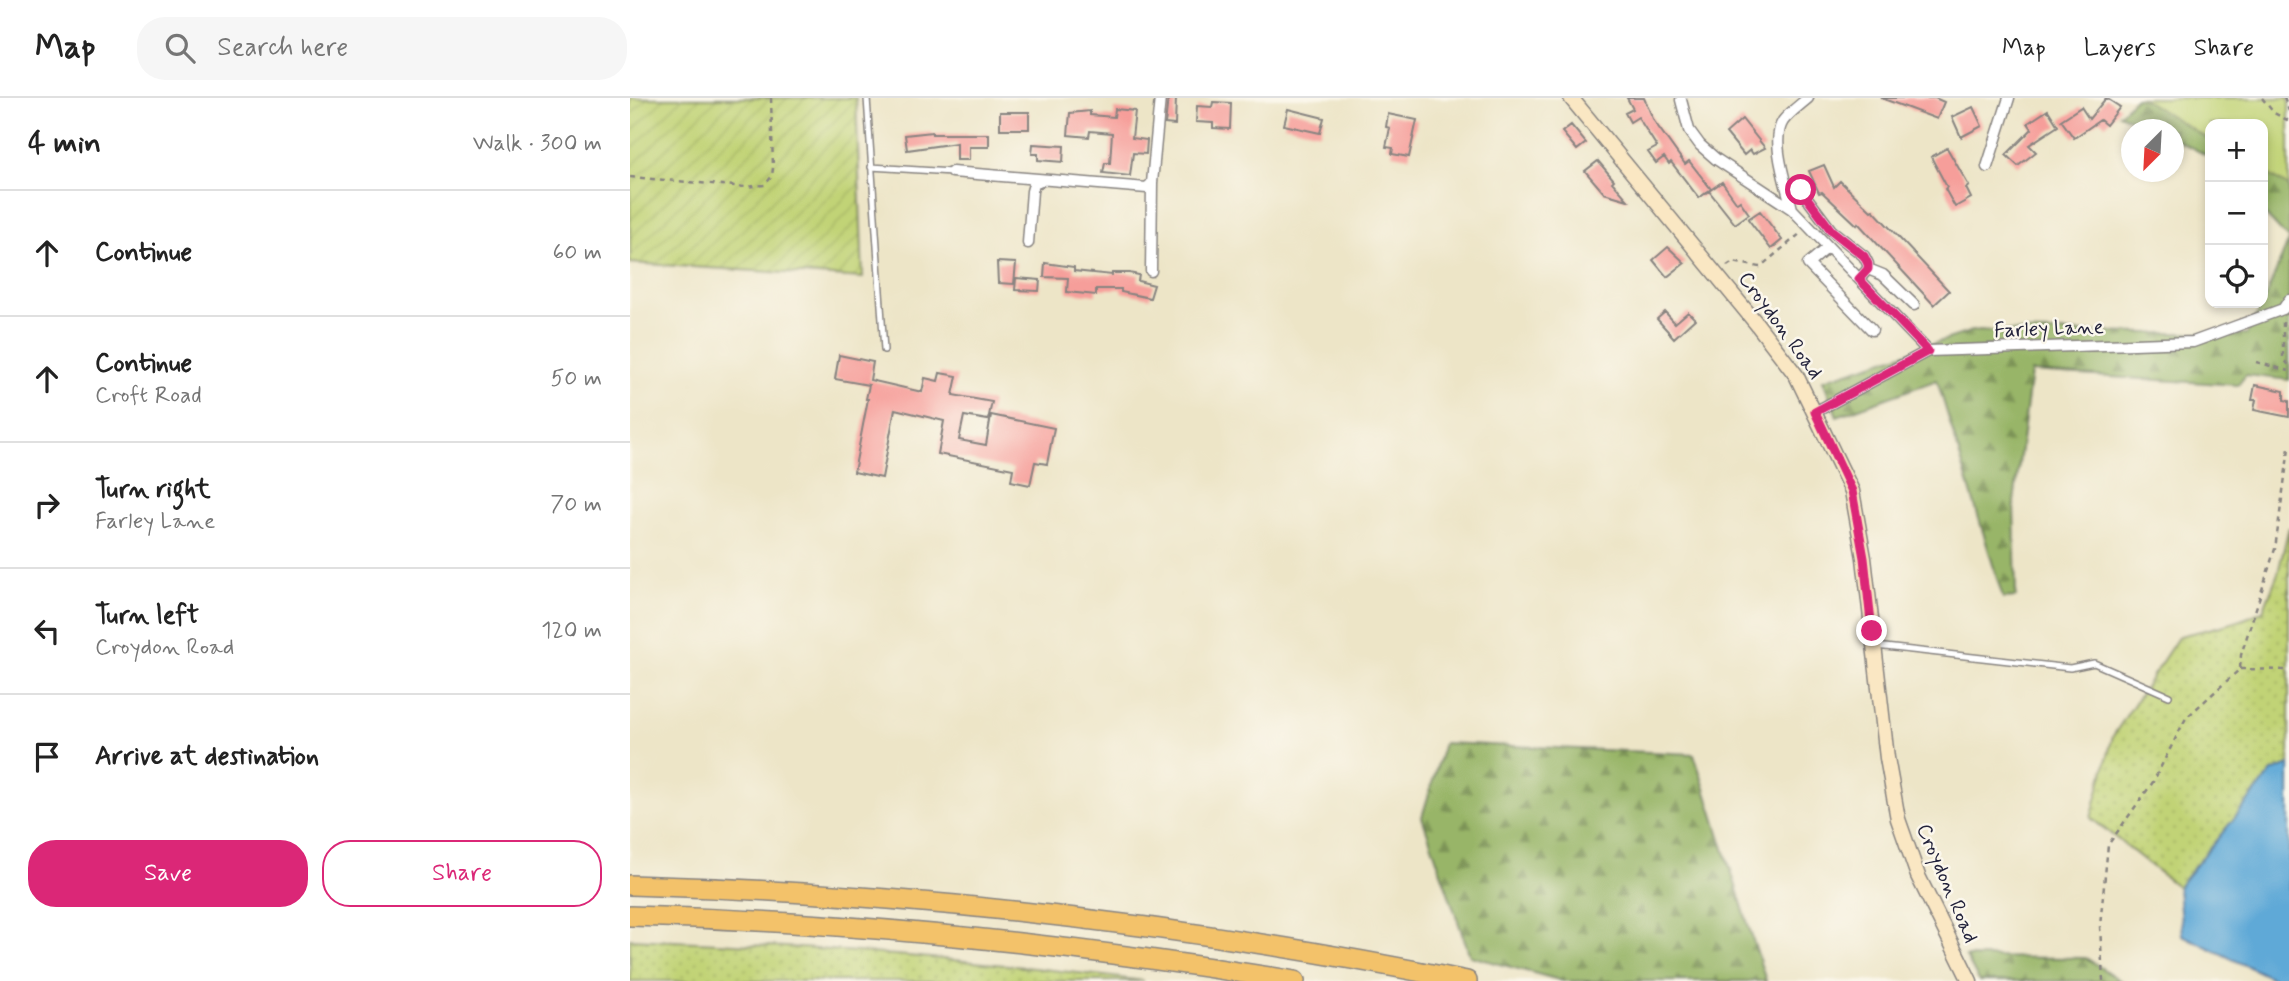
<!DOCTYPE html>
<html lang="en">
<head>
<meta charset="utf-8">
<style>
	body { margin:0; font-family:Mynerve,sans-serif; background:#f6f6f6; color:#222 }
	.controls { position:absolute; right:21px; top:21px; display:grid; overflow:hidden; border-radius:14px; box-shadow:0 4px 10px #0003 }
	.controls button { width:63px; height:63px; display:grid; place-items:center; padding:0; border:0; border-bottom:2px solid #e0e0e0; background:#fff; color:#222; font:35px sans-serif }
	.compass { position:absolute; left:1491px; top:21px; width:63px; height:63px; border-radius:50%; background:#fff; box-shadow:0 4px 10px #0003; rotate:204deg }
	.stop { position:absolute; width:21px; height:21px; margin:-16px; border:5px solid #db2777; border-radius:50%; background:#fff }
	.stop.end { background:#db2777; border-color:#fff; box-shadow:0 2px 7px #0008 }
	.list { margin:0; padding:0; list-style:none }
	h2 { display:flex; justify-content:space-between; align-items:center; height:91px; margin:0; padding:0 28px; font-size:30px }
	h2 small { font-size:23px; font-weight:400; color:#767676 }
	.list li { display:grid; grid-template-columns:46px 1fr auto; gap:21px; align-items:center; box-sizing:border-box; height:126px; padding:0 28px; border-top:2px solid #e0e0e0 }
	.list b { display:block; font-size:26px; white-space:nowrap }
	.list p { margin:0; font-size:23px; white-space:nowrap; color:#767676 }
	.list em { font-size:23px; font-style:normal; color:#767676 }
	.actions { display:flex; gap:14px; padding:21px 28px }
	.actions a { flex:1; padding:16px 0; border:2px solid #db2777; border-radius:28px; text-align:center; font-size:24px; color:#db2777 }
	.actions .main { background:#db2777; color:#fff }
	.icon { flex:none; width:38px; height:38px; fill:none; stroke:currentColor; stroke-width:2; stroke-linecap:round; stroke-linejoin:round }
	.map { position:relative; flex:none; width:1659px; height:883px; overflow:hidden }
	header { display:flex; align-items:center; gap:42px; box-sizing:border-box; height:98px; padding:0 35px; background:#fff; border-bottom:2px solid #e0e0e0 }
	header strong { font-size:33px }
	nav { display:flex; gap:38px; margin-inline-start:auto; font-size:24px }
	.search { width:490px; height:63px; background:#f6f6f6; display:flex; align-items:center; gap:18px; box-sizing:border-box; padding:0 24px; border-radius:28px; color:#767676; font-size:26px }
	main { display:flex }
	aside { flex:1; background:#fff }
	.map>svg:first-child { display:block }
	.grass { fill:url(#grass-dots); stroke:#727a58; stroke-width:2 }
	.forest { fill:url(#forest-firs); stroke:#5d6c51; stroke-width:2 }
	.park { fill:#c1d376; stroke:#727a58; stroke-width:2 }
	.garden { fill:url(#garden-furrows); stroke:#727a58; stroke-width:2 }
	.water { fill:#5ea9d7; stroke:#406689; stroke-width:2 }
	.building { fill:#f69e9a }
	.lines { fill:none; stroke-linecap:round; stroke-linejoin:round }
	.service-casing { stroke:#888481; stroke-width:8 }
	.minor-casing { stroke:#888481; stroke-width:13 }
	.secondary-casing { stroke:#888481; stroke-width:17 }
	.motorway-casing { stroke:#888481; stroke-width:22 }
	.path { stroke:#888481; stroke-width:2.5; stroke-dasharray:5 5; stroke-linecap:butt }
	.service { stroke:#fff; stroke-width:5 }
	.minor { stroke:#fff; stroke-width:10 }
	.secondary { stroke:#fae7c3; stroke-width:14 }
	.motorway { stroke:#f3c26a; stroke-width:19 }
	.route { stroke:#db2777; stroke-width:9 }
	.labels { text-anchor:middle; stroke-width:5; stroke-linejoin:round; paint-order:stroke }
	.street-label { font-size:21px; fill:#22223b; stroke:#fbf7ec }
</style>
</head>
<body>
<header>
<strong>Map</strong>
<div class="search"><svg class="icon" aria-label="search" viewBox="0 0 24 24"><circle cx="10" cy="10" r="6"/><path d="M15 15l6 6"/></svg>Search here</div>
<nav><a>Map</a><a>Layers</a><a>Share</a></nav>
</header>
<main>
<aside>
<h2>4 min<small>Walk · 300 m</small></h2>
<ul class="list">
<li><svg class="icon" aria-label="ahead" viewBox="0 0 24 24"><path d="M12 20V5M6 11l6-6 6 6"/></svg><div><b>Continue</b></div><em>60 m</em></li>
<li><svg class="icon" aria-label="ahead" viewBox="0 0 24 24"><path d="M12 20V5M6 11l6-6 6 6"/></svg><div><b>Continue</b><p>Croft Road</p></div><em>50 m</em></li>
<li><svg class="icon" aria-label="right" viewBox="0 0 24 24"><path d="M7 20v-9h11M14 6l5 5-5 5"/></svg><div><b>Turn right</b><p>Farley Lane</p></div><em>70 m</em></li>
<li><svg class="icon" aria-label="left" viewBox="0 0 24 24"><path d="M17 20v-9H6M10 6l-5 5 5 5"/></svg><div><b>Turn left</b><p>Croydon Road</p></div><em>120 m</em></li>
<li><svg class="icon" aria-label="arrive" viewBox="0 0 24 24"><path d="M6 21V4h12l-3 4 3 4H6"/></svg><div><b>Arrive at destination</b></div></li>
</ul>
<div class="actions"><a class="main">Save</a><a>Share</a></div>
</aside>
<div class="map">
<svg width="1659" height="883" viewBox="0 0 1659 883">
	<defs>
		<pattern id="grass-dots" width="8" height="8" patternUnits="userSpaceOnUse" patternTransform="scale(1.75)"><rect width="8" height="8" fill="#c1d376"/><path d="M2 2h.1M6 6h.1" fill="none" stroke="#a6b567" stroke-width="1.8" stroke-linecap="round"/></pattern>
		<pattern id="forest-firs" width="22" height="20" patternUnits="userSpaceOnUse" patternTransform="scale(1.75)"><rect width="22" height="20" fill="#98b567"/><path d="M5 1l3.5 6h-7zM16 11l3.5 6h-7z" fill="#7c9356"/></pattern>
		<pattern id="garden-furrows" width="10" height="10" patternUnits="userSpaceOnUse" patternTransform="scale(1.75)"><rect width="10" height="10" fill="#c1d376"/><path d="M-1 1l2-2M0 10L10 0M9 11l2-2" fill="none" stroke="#a6b567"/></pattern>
	</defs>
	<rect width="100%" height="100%" fill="#fbf7ec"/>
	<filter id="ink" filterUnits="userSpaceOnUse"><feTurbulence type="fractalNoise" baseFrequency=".0143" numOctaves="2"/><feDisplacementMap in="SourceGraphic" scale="14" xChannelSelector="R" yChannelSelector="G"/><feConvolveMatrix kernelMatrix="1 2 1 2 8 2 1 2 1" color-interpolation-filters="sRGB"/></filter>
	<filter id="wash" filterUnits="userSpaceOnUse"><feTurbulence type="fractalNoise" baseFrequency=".00686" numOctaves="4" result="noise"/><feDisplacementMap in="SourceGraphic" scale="28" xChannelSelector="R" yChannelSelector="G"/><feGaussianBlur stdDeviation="1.57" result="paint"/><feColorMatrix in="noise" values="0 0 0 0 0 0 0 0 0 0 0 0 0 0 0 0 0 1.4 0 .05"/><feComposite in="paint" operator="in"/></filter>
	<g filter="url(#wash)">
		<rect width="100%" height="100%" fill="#ede5c7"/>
		<path class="grass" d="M1659,429V667L1642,674L1548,789L1461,720L1483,638L1549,538C1578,531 1606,526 1633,513L1648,475Z
			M0,841C172,848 344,861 514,883H0Z"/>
		<path class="forest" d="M1505,0H1613L1659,40V282L1616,277L1608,287L1401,274L1384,404L1386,499L1373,500L1307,282L1207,318L1193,282L1342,233L1617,236L1633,205L1659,142L1633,114V26H1580V59L1544,41V32L1522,31L1489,16Z
			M814,645L1064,656L1136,883H933L840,858L792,719Z
			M1336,859L1456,860L1491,883H1349Z"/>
		<path class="park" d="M1511,0H1659V89L1633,73V26H1580V42Z"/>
		<path class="garden" d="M0,0H226L233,180L0,165Z"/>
		<path class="water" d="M1659,667V883H1648L1552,837L1548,789L1642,674Z"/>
		<g id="blocks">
			<path class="building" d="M538,0H546L545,27L535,26Z
				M997,0H1014L1024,23L1055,66L1059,63L1081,91L1069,100L1041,64L1039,66L1034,59L1026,65L1018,54L1027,49L1008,19L1000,24L995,15L1003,11Z
				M1251,0H1305L1314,4L1307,21Z
				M1476,0L1490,9L1476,27L1470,22L1444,40L1431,22L1451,9L1459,21Z
				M583,4L601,5L600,31L583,30V25L566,24L567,8L582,9Z
				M1343,9L1352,28L1331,39L1322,19Z
				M485,11L505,13L502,40L517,42L516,56L503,55L500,78L473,75L475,65H480L482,35L460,33L459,39L438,37L440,15L460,13V17L484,19Z
				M658,11L694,20L690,35L654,27Z
				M1418,12L1428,28L1399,47L1406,54L1388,68L1376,57L1402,31L1398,25Z
				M370,14H399V31H370Z
				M758,16L787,22L779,59L762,56L763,50L756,49L760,30L756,29Z
				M1112,21L1135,50L1123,56L1120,52L1114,57L1096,35Z
				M941,27L956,45L947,52L932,34Z
				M302,34V36H359V49H339V62H327V45L277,52L275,37Z
				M403,46L434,48L433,64L408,62V56H402Z
				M1317,50L1339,88L1336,90L1341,100L1325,109L1315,91L1317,89L1301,59Z
				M968,63L984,82L982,84L998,102L974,95L955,73Z
				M1194,67L1204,89L1210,83L1241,113L1243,112L1319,193L1304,207L1228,125L1227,127L1192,94L1189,95L1179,73Z
				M1092,84L1107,105L1110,103L1119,116L1105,126L1079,93Z
				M1130,113L1152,142L1141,151L1118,121Z
				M1038,149L1055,165L1037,179L1023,162Z
				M367,164L386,165L384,186L368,185Z
				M415,165L444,169V173L482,177V175H499L509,177L508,183L524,187L520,200L491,194V191H466V197L437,194L438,180L414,179Z
				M386,180L410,182L409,193L385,192Z
				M1035,214L1045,225L1058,214L1065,221L1044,240L1027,221Z
				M209,257L243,264L240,282L292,294L295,280L308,283L310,275L327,278L323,297L362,304L358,322L334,318L329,342L356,347L361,317L424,330L417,366L405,364L400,387L381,383L383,371L308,356L314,323L265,311L252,380L224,374L238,301H236L239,287L205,281Z
				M1625,287L1654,293V302L1659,303V319L1624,312L1626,302H1622Z"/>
		</g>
	</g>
	<g filter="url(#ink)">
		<use href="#blocks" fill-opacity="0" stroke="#888481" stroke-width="2"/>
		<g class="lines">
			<g class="service-casing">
				<path id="service" d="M237,0L254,252
					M241,69L322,74
					M1246,548L1440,570L1464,565L1539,598"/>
			</g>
			<g class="minor-casing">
				<path id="minor" d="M1051,2L1059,32L1070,47L1086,61L1162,111L1298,253
					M1357,69L1379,0
					M322,74L517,90L522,85L530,0
					M1171,92L1201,132L1234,158L1238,166V171L1229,181
					M1162,111C1157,88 1140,43 1153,23C1159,15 1170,7 1178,0
					M398,145L402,93L404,86L411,83
					M1198,149L1178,166L1242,232
					M1238,171L1253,177L1284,207
					M521,173L522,85
					M1185,314L1298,253L1563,244L1653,211L1659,202"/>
			</g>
			<g class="secondary-casing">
				<path id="secondary" d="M941,0L1126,225L1166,277L1222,393L1234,460L1257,660L1268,721L1288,778L1340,883"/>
			</g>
			<g class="motorway-casing">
				<path id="motorway" d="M0,787C281,795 561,827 837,883
					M0,818C223,823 446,847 665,883"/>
			</g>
			<path class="path" d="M1632,0L1644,15L1659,23
				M1654,0L1659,13
				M0,79L116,89L135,87L142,78L143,70L141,0
				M1097,168L1103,164L1130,169L1171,135
				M1653,224V261L1659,267
				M1626,264L1659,273
				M1610,571L1659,572
				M1473,883L1470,828L1478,747L1523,684L1556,620L1610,571L1611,557L1645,451L1659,350"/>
			<use href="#service" class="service"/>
			<use href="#minor" class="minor"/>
			<use href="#secondary" class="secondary"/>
			<use href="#motorway" class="motorway"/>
		</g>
	</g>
	<g class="lines" filter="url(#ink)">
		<path class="route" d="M1171,92L1201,132L1234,158L1238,166V171L1229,181L1298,253L1185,314L1222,393L1234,460L1242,533"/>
	</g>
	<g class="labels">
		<g class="street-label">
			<text transform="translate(1151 227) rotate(54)" y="7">Croydon Road</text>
			<text transform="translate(1419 230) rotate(-2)" y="7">Farley Lane</text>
			<text transform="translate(1318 785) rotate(67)" y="7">Croydon Road</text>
		</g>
	</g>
</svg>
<div class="controls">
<button>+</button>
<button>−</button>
<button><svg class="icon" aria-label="locate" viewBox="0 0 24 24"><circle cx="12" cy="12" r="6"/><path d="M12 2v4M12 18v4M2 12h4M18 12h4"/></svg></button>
</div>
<svg class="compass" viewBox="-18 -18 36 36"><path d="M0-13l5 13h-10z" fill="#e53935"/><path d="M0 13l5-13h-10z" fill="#767676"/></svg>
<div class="stop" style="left:1171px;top:92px"></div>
<div class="stop end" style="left:1242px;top:533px"></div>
</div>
</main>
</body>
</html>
